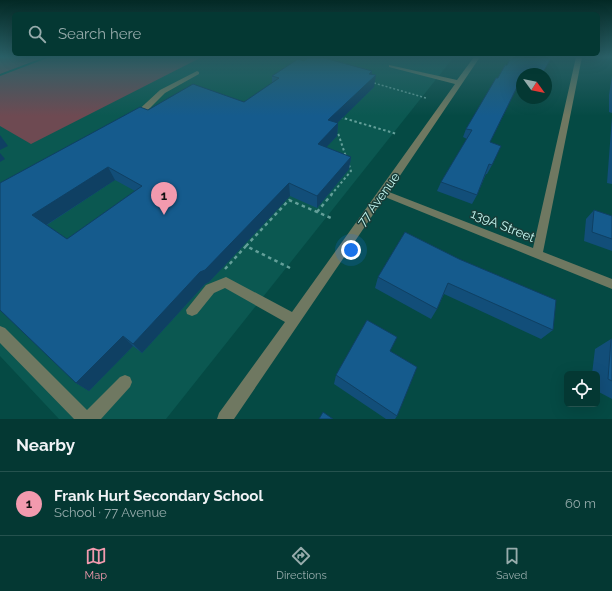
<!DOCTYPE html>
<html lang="en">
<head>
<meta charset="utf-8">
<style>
	body { margin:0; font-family:Raleway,sans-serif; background:#0d3f3b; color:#f1f3f6 }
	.controls { position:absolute; right:12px; bottom:12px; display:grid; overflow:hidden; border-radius:6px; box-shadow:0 4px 16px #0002 }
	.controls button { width:36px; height:36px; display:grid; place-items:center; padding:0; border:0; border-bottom:1px solid #25524e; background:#043833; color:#f1f3f6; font:20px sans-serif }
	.compass { position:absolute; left:516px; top:68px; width:36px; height:36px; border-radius:50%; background:#043833; box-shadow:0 4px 16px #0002; rotate:123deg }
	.you { position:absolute; left:351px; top:250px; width:14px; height:14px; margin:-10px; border:3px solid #fff; border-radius:50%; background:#1a73e8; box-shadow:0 0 0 6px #1a73e833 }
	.badge { display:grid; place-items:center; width:26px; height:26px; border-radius:50%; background:#f29aae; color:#111; font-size:13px; font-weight:700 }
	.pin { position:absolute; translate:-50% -33px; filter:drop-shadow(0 1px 2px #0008) }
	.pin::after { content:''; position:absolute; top:21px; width:14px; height:12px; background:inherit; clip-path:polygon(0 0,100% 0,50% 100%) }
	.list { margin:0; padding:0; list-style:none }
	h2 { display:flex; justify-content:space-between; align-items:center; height:52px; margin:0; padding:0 16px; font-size:17px }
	h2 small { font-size:13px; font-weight:400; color:#97acac }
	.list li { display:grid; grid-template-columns:26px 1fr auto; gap:12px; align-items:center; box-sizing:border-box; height:64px; padding:0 16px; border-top:1px solid #25524e }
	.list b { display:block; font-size:15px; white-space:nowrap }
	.list p { margin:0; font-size:13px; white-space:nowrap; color:#97acac }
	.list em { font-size:13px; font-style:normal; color:#97acac }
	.icon { flex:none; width:22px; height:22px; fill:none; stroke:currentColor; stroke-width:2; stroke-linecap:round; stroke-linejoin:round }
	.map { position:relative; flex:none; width:612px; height:419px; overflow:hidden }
	.search { position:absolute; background:#043833; box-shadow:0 4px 16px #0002; left:12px; right:12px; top:12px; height:44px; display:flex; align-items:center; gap:10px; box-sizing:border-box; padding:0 14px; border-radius:6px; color:#97acac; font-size:15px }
	.sheet { height:116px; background:#043833 }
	nav { display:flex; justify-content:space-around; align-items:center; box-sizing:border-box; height:56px; border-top:1px solid #25524e; background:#043833; font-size:11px; color:#97acac }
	nav a { display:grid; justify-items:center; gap:2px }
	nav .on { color:#f29aae }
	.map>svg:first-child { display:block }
	.built { fill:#0b5851 }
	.green { fill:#6e4a52 }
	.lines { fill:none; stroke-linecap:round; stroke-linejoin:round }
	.path-far2 { stroke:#639f99; stroke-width:1.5; stroke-dasharray:2 2; stroke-linecap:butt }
	.path-far1 { stroke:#639f99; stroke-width:2; stroke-dasharray:2.5 2.5; stroke-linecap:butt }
	.path { stroke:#639f99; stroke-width:2.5; stroke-dasharray:3.5 3.5; stroke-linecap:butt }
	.minor { fill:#6f7861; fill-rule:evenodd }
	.wall { fill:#124e79; fill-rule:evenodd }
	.shaded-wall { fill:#0f4063 }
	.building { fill:#155b8d; stroke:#0f4063; fill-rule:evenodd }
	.labels { text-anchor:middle; stroke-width:3; stroke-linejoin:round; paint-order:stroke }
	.street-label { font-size:13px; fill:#c5f8f1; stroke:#183c38 }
</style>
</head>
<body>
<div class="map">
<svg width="612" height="419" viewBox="0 0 612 419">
	<rect width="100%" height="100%" fill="#054a44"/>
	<path class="built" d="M45,57H451L453,58L166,419H59L0,356V74Z"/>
	<path class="green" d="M0,57H45L0,74Z
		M50,57H202L31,144L0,126V76Z"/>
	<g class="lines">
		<path class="path-far2" d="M374,83L426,98
			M340,117L343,118"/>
		<path class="path-far1" d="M340,117L397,134
			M334,132L338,133L346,157
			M331,195L351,171L349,165"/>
		<path class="path" d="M317,212L332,194
			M290,268L246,246L289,200L331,218
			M225,269L246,246"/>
		<path class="minor" d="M474,57H480L389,192L533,248L576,57H582L543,252L612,279V289L385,197L234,419H217L219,413L285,322L225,288L214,293L197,314L192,316L187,314L186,310L206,285L226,277L292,312L455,84L389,67V65L457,80Z
			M197,71L199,72V74L165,93L139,119H133V115L160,90Z
			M0,326L5,328L87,410L120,377L125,375L130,377L132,382L130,387L101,419H74L0,343Z"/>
	</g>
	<path class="wall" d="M304,61L372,71V74L374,87L337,123H338L337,136L326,147L351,157L349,169L317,208L290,196L209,282L205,284L142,353L133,346L89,391L76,383L0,183L148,110L244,102L272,83V76ZM115,180L135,191L67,239L47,225Z
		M507,65L522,74V91L516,90L490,142L492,165L487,174H486L477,195L472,204L437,191L441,182L467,139L463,137L466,129L498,78Z
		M612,75V113L609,112V95Z
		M612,117V184L607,183Z
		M594,210L612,216V251L584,241L586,219Z
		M405,232L553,330L541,339L444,294L437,309L431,319L375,288L378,277Z
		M611,339H612V399L597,391V374H592L595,349Z
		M390,351L397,416L395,419H386L334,384L336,375Z"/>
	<path class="shaded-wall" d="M372,71L371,80L376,75L374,87L328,132V120Z
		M338,123L337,136L317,157L318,144Z
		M0,135L8,146L0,150Z
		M0,153L5,159L0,162Z
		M351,157L349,169L317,208V196Z
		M108,167L115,180L43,227L32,215Z
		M289,183L290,196L209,282L205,284L142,353L133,344L200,272Z
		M123,336L133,346L89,391L76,383Z"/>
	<path class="building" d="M309,57H321L372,71L369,74L376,75L328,120L338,123L318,144L351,157L317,196L289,183L205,270L200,272L133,344L123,336L76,383L0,310V183L140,107L148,110L193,84L244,102L279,78L272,76L298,59L304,61ZM108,167L142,186L67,239L32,215Z
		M511,57H552L542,74H522V82L520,81L490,142L501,146L492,165L489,164L477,195L441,182L472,130L466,129L496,78H498L505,65H507Z
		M594,210L612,216V239L592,232Z
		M405,232L459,259L556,300L553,330L448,283L437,309L378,277Z
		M367,320L397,337L390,351L417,367L397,416L336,375Z
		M611,339H612V381L608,379Z
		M323,412L333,419H319Z"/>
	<linearGradient id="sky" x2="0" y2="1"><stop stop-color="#032925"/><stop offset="0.49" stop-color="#2a6067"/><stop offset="1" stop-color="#2a6067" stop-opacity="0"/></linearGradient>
	<rect width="612" height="116" fill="url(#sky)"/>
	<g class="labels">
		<g class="street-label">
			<text transform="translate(378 199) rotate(-54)" y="5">77 Avenue</text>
			<text transform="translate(503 225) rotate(22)" y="5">139A Street</text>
		</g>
	</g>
</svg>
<div class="controls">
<button><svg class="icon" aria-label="locate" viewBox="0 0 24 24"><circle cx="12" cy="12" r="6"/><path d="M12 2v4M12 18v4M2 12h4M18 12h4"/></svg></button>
</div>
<svg class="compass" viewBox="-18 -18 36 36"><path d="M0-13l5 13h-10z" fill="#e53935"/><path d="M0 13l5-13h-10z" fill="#97acac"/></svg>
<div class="you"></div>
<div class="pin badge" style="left:164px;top:215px">1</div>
<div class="search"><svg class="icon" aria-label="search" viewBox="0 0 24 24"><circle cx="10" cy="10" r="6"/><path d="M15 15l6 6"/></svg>Search here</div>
</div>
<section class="sheet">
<h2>Nearby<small></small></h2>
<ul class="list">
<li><span class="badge">1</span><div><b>Frank Hurt Secondary School</b><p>School · 77 Avenue</p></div><em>60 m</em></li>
</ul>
</section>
<nav>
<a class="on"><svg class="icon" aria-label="map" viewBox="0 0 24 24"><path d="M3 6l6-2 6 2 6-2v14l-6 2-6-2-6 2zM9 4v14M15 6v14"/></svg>Map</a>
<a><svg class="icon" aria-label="directions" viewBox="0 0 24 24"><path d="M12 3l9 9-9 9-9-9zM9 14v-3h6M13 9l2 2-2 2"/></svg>Directions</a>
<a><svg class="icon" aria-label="saved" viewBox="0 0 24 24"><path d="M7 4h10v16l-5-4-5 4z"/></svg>Saved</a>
</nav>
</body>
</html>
